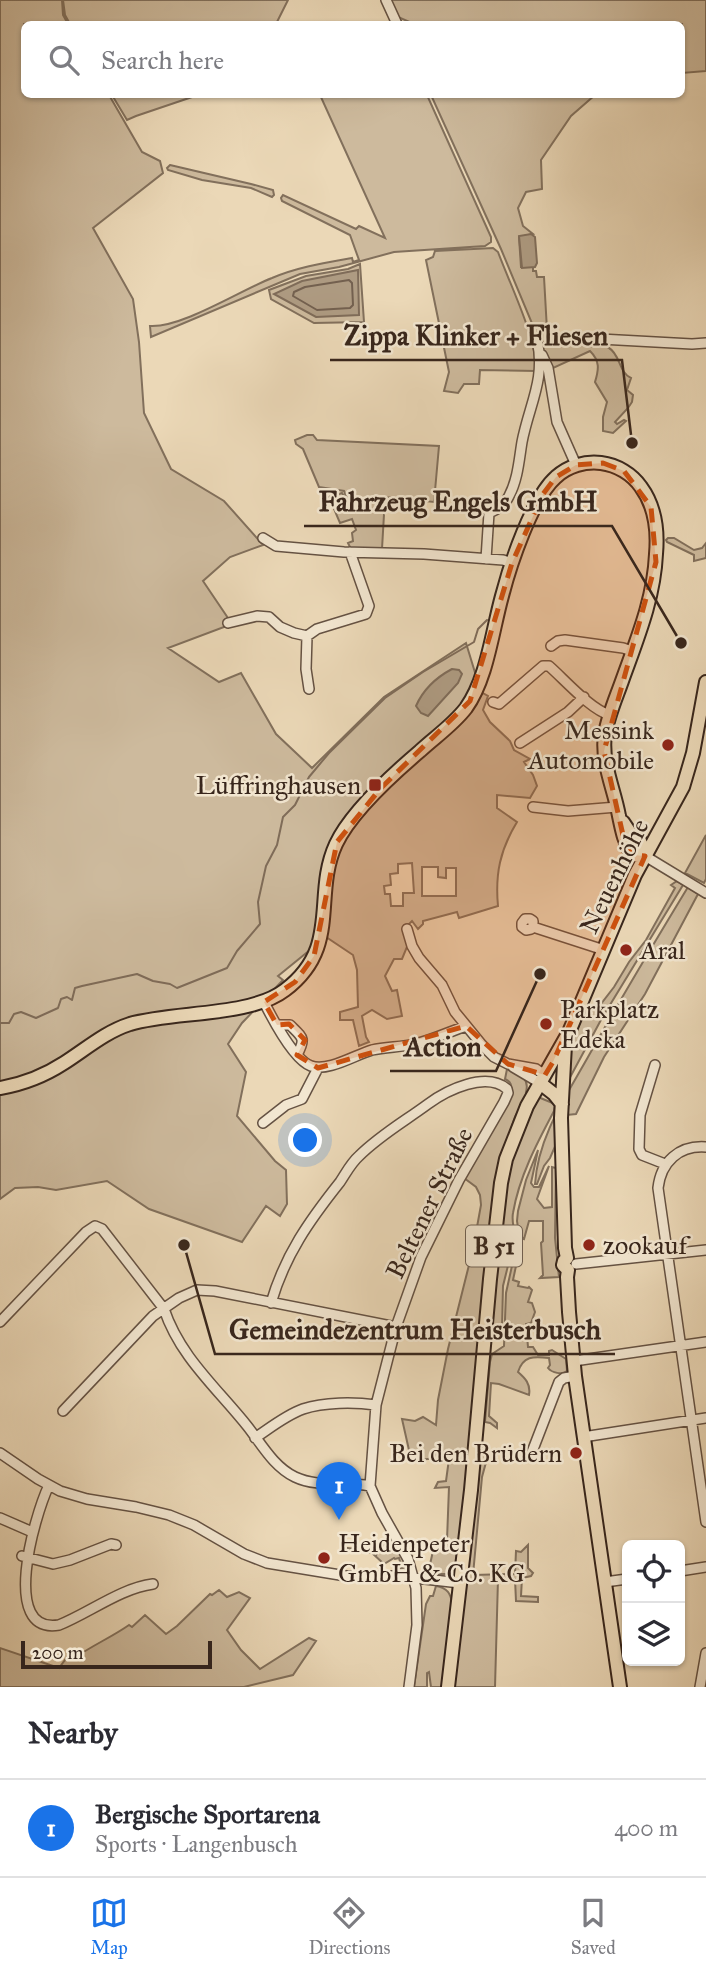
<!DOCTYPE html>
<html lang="en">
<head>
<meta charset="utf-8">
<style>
	body { margin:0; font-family:"IM FELL Great Primer",serif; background:#f2f2f3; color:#2b2b33 }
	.controls { position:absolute; right:21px; bottom:21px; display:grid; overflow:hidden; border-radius:10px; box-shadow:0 2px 5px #0004 }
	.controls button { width:63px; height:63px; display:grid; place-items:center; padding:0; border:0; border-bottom:2px solid #e1e1e2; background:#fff; color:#2b2b33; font:35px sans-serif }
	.scale { position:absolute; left:21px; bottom:18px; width:191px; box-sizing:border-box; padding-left:7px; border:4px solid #38261c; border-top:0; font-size:19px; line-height:24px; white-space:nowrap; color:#38261c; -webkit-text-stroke:5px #f2e6d0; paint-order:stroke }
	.you { position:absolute; left:306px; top:1141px; width:24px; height:24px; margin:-18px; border:5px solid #fff; border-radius:50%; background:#1a73e8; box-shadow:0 0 0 10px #1a73e833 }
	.badge { display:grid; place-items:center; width:46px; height:46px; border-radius:50%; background:#1a73e8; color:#fff; font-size:23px; font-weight:700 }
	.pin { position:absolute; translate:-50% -58px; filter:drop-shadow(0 2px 4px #0008) }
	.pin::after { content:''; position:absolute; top:37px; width:24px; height:21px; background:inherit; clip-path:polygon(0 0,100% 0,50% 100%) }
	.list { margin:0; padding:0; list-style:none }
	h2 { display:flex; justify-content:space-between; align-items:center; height:91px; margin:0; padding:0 28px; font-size:30px }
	h2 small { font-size:23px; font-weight:400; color:#7c7c81 }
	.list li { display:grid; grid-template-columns:46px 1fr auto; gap:21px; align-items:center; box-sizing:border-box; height:98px; padding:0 28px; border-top:2px solid #e1e1e2 }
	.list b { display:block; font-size:26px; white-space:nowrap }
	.list p { margin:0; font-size:23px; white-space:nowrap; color:#7c7c81 }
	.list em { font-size:23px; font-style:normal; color:#7c7c81 }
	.icon { flex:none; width:38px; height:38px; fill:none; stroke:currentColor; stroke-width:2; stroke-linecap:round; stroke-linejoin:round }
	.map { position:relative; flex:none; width:706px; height:1687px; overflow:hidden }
	.search { position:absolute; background:#fff; box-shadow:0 2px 5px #0004; left:21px; right:21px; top:21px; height:77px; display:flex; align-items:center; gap:18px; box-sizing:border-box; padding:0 24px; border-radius:10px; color:#7c7c81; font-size:26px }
	.sheet { height:189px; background:#fff }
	nav { display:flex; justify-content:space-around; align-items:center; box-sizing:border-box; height:98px; border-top:2px solid #e1e1e2; background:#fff; font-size:19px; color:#7c7c81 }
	nav a { display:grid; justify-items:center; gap:4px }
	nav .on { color:#1a73e8 }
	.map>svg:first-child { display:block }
	.green { fill:#cdba9d; stroke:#82705c; stroke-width:2; fill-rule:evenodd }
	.water { fill:#ae9b82; stroke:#7f6c59; stroke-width:2 }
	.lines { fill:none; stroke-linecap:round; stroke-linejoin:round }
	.shore { stroke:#73604f; stroke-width:2 }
	.stream { stroke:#7f6c59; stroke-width:2 }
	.minor-casing { stroke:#655243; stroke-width:12 }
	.major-casing { stroke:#38261c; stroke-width:16 }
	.minor { stroke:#f2e6d0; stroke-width:9 }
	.major { stroke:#ebd8b7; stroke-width:12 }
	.marked { fill:#ce510e; fill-opacity:0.2; stroke:#ce510e; stroke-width:5; stroke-dasharray:14 9; stroke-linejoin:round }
	.poi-dot { fill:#8f2418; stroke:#f2e6d0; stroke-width:2.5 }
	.labels { text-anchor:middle; stroke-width:5; stroke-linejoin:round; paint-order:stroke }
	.shield { fill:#f2e6d0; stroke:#706052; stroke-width:2 }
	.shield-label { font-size:24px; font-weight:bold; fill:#38261c }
	.poi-label { font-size:26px; fill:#38261c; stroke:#f2e6d0; text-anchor:start }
	.street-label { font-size:26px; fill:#38261c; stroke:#f2e6d0 }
	.leader { fill:none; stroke:#38261c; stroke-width:2.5 }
	.callout-dot { fill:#38261c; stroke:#f2e6d0; stroke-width:2.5 }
	.callout-label { font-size:28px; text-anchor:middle; font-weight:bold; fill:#38261c; stroke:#f2e6d0; stroke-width:5; stroke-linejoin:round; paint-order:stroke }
</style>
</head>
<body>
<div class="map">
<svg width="706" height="1687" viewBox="0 0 706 1687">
	<rect width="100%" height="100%" fill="#ebd8b7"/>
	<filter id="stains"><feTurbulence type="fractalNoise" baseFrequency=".00286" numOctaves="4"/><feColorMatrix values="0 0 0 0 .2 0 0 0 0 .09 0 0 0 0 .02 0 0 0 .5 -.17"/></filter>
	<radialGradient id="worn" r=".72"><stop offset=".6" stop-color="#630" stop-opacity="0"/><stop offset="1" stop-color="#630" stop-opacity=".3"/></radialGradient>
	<path class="green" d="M0,0H62L63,15L68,24H24V94L109,95L142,152L160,161L163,173L93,228L133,299L139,342L144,413L171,469L224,501L263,545L230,557L203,581L232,624L168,648L219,682L241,673L276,734L312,768L384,697L466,643L481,692L488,696L483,710L490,722L510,741L514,750L530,759L524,762L533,775L537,786L530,798L497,795V808L517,822C500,850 495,874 498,906L459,918L457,912L423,921V924L418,929L412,921L404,929L409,942L402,959H394L385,976L392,991L397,990L402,1016L387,1019L372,1010L362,1016L366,1037L369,1042L359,1046L353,1020H340V1012L358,1007L357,970L353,955L326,937L278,976L283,980L242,1023L228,1044L246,1072L237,1116L275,1161L286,1170L287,1204L280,1216L266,1206L242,1242L149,1209L107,1181L56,1190L38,1187L15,1188L0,1199ZM412,863L414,893H403V906H391L390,894H385L384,886L391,885L390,874L398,873V864ZM422,867H438V877L446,878V868H456V896H422Z
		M63,0H288L276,24H70L65,15Z
		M388,0H706V71L682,73V24H414L398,17Z
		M112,95H198L136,116L127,120Z
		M320,95H427L491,237V242L485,246L394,252L339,267L300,274L151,337L150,326C182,328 241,290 272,278C298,267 324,263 352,258L353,262L359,260L350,235L282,201L281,198L283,195L356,229L359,226L385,238Z
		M431,95H595L571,116L541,160L542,189L526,192L518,208L523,226L533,234L519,237L521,267H533V271H536L537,277H544L547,330C558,340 572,344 587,346C594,347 603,344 609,348C620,354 619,373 631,378L627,390L633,395L632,402L628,408L615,422L617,424L624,420L626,421L613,433L603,431V417L607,402L595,382C599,369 600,361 590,351L551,369L501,249Z
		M170,165L251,184L273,190L274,195L272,197L251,188L202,180L168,170L167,168Z
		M493,248L498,252C509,282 538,341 536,371L480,370L479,384H464L458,393L444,391L449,372L426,260L433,257L435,251Z
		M360,264L364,322L314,323L271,299L269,290L306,276L348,269Z
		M307,435H313L317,440L439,446L434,502L385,497L382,549H351L348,543L353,541L352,533L356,530L352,519L340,523L329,497L342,493L349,505L344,491L319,487L303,449L296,444L295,440Z
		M668,538H674L694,550L702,548L706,543V558L694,561V555L667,542L666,540Z
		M706,835V879L704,883L685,873Z
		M677,881L683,885L602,1018L567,1083L568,1054L584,1012L597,1009L614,987L629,962L646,940L675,888L671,885Z
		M688,887L698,894L645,994L604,1057L576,1114L567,1115V1101L555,1125L557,1142L550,1158L544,1166L537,1184H535C538,1137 565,1098 588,1057C620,1000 654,943 688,887Z
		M507,1069C519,1075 530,1077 526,1092L528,1093L515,1117L502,1156L464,1517L456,1568L448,1574H434L435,1572L429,1569L435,1542L447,1540L449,1487L435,1488L438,1482L446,1481L449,1459L453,1455L462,1453L464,1449L436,1453L435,1458L420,1460L411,1459L402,1419L415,1421L423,1417L436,1425L438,1400L448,1349L473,1249L481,1205L480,1195L476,1187L464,1178L511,1091C512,1085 511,1082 505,1079Z
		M538,1097L555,1104L554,1111C537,1143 519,1177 513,1213C511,1223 516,1231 514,1241L503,1286L502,1328L497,1330L496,1327L495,1330H492V1300L505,1186L517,1140Z
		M538,1150L531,1183L534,1187H539L549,1166L537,1199L544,1208L552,1207V1167L556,1168L555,1238L559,1277L540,1278L543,1275L541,1243L543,1241V1221H529L524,1239L522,1238L513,1280L519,1282L518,1286L528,1288L529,1287L532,1290L528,1302L532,1303L535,1312L531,1323L526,1324L528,1347H533L538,1355H549V1351L552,1350L566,1359L567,1371C562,1375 552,1373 548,1368L550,1365L549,1358C533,1356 523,1356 518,1372C525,1378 531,1384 529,1395L499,1384L491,1383L489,1416L497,1423V1428L490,1423L485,1422L490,1362L492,1354L504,1346L506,1293L519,1234L517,1221L518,1211L526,1180Z
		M480,1437L488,1455L482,1477L473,1575L515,1574L516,1551L521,1552L528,1545V1568L533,1573L531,1576L522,1578L521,1596L538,1597V1602L516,1601L515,1579H498L495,1687H452Z
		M391,1537L405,1561L406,1566L403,1568L395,1569L401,1565L399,1558L395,1559L394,1558L384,1564L372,1553L347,1548L377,1551V1554Z
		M436,1586C447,1588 451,1593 452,1604L444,1687H431L429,1672L427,1673V1687H414L426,1604L430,1596H433Z
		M219,1590L227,1597L239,1592L250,1598L227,1630L241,1650L260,1669L309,1638L316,1641L293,1675L244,1687H0V1648L59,1668L70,1653L76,1657C93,1645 112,1637 129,1625L132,1627L145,1615L166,1634L177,1626L210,1594L212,1595Z"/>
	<path class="water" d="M531,234L535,237L537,263L535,267L522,268L519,236Z
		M358,270L359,315L316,317L274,294L302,281Z
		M452,669L459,670L462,674L458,683L428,716L421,713L416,706C423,690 437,677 452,669Z"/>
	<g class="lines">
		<path class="shore" d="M349,280L352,283L353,305L350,308L317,310L293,296L294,292L305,287Z"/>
		<path class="stream" d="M0,1023H9L14,1014L21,1012L36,1018L58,1008L61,999L67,997L72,1000L75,988L82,986L137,974L153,981L170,984L177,988L227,968L237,951L260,924L258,902L266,866L277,845L283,817L295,805L309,777L329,753L385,698L423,672L474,642L478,629L487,620"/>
		<g class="minor-casing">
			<path id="minor" d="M386,0L397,24
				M582,338L692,344L706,343
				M542,355L548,368L557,422L576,465
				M263,538L276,546L344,552L424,554L503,560L512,563
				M486,559L489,513C498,509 505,505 509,496C518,479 519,460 522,442C529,405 546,379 537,340
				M228,623L257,616L269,617L280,627L294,633L307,636L317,629L366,614L369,606L350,552
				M307,636L306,669L309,689
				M551,646L558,641L565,640L623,648L632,651
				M493,702L499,704L543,666H549C564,679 591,710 610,715
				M520,743L568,712L584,697
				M533,807L568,811L617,807
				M645,856L706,893
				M533,927V921L530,919H525L522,923V927L526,930L531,929L533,927L604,950
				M407,929L412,946L419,958L442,985L455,1012L482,1045L494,1057L508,1064L536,1069L545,1075
				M264,1002C272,1018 294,1060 311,1066C328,1072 355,1055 372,1050C386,1047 401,1047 415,1044C432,1040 449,1032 466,1026
				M277,1025H290C303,1038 306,1038 297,1055
				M655,1065L640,1115L639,1149L642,1155L665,1164
				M513,1067L540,1083
				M263,1123L286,1105L302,1099L318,1068
				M706,1147C679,1145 661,1162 658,1188L706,1522
				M576,1264L706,1250
				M271,1303C285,1255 309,1221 340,1182C346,1173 351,1163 359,1156C380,1135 405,1121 428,1104C447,1090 486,1071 507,1089L508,1093L504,1102L459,1180L421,1257L396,1327L376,1405L370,1486L382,1513L408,1559L416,1588L417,1625L409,1687
				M0,1322L86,1232L95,1226L102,1229L164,1309C180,1357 217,1388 248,1427C262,1445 274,1467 295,1477C318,1488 346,1481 370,1486
				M574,1361L706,1342
				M63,1411L153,1316L179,1298L197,1290L215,1291L396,1327
				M583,1437L706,1418
				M255,1438C270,1428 286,1415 303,1409C324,1402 354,1402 376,1405
				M532,1452L559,1382L564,1378L575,1376
				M0,1453L38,1479L60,1491L87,1499L136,1507L169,1515L194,1525L244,1554L267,1563L346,1576H398L460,1583
				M49,1485C34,1517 0,1635 59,1625C89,1613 121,1588 153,1584
				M0,1518L30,1531
				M22,1556L53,1564L70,1560L111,1544L116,1545
				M680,1571L706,1567
				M605,1582L627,1579
				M700,1687L706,1653"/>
		</g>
		<g class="major-casing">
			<path id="major" d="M623,822L633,837L640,841L645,856
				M565,1045L561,1118L565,1248L567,1258L564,1261L563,1265L568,1270L567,1277L569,1312L575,1376L620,1687
				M540,1083L554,1094L562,1104
				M0,1088C24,1084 44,1076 64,1063C86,1049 105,1032 130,1024C174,1011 250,1017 285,990C342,947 312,896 336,844C351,812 393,774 420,751C435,737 453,725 466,708C487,679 492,632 502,596C510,565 532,498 556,477C568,466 585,461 601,463C617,465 632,474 641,487C655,506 658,531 656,554C654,599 637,639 622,681C616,698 608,716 605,734C601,763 614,788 619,816C622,830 624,842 632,855L645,856
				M448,1687L471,1490L490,1279L501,1183L506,1159L527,1106L569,1032L635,875L683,787L693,753L706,682"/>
		</g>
		<use href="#minor" class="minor"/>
		<use href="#major" class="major"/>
	</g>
	<path class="marked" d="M603,463L624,471L651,507L656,562L604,751L625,844L632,855L645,856L553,1062L545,1075L508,1064L466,1026L318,1068L297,1055L305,1040L289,1024L277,1025L264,1002L295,982L314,956L337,842L380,789L470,701L512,563L543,494L556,477L576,465Z"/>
	<g class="poi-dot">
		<circle cx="668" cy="745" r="7"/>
		<rect x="368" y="778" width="14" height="14" rx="3.5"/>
		<circle cx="626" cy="950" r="7"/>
		<circle cx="546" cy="1024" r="7"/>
		<circle cx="589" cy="1245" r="7"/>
		<circle cx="576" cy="1453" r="7"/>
		<circle cx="324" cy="1558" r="7"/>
	</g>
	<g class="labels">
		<rect class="shield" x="466" y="1225.5" width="56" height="41" rx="5"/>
		<g class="shield-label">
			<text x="494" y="1254">B 51</text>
		</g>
		<g class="poi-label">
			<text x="654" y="739" text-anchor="end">Messink<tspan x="654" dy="30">Automobile</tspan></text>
			<text x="361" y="794" text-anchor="end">Lüffringhausen</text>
			<text x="640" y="959">Aral</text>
			<text x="560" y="1018">Parkplatz<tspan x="560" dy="30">Edeka</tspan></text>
			<text x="603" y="1254">zookauf</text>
			<text x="562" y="1462" text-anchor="end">Bei den Brüdern</text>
			<text x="338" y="1552">Heidenpeter<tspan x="338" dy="30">GmbH &amp; Co. KG</tspan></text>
		</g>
		<g class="street-label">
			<text transform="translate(614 876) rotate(-64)" y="9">Neuenhöhe</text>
			<text transform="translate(429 1203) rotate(-64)" y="9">Beltener Straße</text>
		</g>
	</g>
	<path class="leader" d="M632 443L622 360H330M681 643L612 526H304M540 974L496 1071H390M184 1245L215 1354H615"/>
	<g class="callout-dot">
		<circle cx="632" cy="443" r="7"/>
		<circle cx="681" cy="643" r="7"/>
		<circle cx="540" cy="974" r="7"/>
		<circle cx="184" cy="1245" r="7"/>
	</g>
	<g class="callout-label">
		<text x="476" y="345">Zippa Klinker + Fliesen</text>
		<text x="458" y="511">Fahrzeug Engels GmbH</text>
		<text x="443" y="1056">Action</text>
		<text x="415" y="1339">Gemeindezentrum Heisterbusch</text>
	</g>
	<rect width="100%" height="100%" filter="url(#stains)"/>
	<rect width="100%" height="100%" fill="url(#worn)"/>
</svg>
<div class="controls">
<button><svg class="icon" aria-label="locate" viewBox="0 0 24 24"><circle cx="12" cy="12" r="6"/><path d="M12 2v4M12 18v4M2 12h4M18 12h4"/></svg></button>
<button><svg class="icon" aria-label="layers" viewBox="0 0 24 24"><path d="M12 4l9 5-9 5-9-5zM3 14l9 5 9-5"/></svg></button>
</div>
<div class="scale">200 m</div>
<div class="you"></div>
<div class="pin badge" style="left:339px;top:1520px">1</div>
<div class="search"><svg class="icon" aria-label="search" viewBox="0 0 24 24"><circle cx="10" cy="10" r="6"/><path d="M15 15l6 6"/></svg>Search here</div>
</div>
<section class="sheet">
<h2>Nearby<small></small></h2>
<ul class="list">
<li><span class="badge">1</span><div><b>Bergische Sportarena</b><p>Sports · Langenbusch</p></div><em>400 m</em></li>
</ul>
</section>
<nav>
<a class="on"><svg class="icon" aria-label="map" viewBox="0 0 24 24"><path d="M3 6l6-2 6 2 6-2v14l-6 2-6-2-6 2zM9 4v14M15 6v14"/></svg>Map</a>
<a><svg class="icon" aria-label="directions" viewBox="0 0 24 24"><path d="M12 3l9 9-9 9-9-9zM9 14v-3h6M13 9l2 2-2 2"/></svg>Directions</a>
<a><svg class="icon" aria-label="saved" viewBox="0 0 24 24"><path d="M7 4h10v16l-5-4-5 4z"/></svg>Saved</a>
</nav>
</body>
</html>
